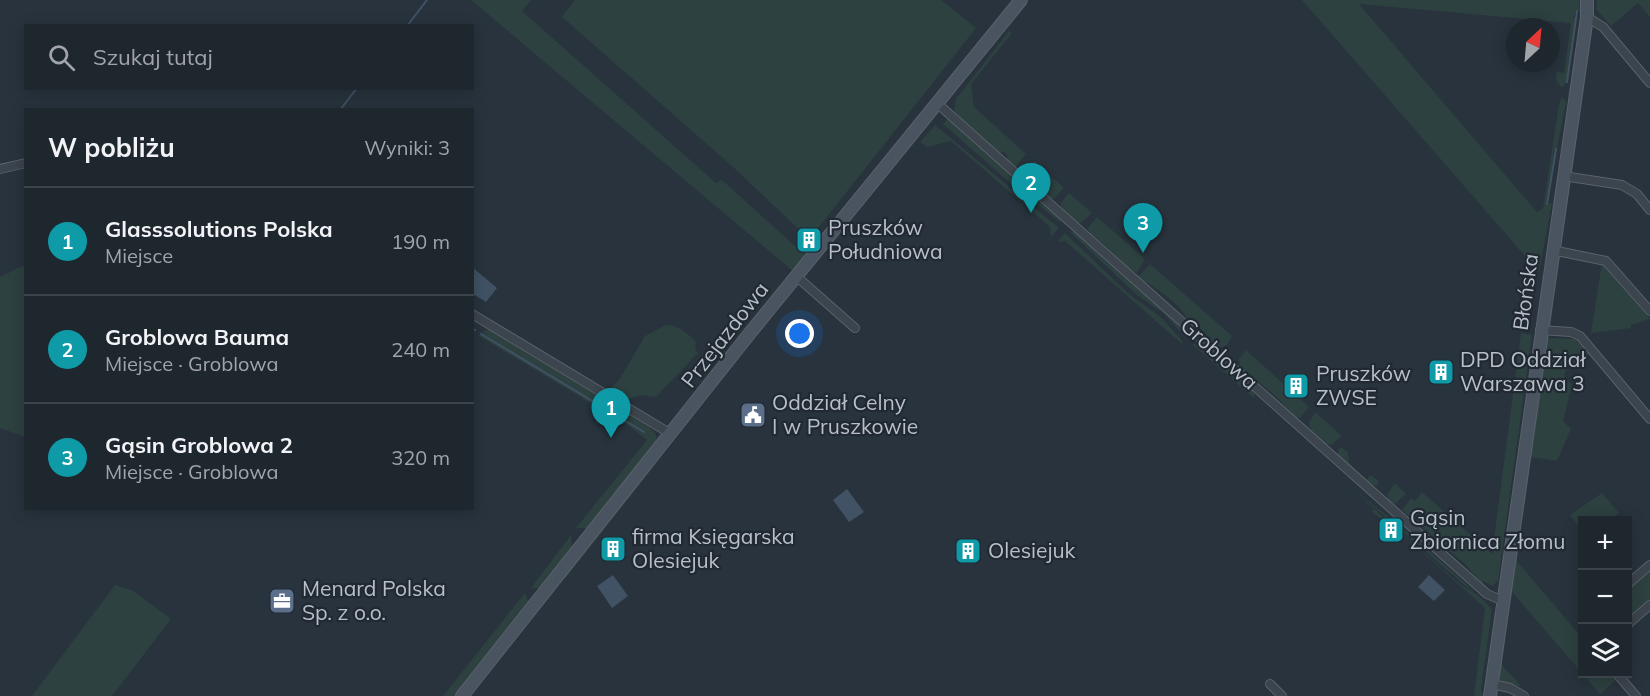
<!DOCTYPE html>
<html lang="pl">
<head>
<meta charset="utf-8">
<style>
	body { margin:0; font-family:Mulish,sans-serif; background:#2b323a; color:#f1f3f6 }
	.controls { position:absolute; right:18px; bottom:18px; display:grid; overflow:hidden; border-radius:0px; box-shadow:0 3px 15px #0003 }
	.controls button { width:54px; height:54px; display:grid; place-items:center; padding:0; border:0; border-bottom:2px solid #3c434a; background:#1e262e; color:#f1f3f6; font:30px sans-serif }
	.compass { position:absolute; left:1506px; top:18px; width:54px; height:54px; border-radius:50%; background:#1e262e; box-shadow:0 3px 15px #0003; rotate:26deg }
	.you { position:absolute; left:800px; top:334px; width:21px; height:21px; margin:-15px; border:4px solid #fff; border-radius:50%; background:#1a73e8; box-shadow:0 0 0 9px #1a73e833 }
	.badge { display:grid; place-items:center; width:39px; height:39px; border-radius:50%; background:#99c0ec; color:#fff; font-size:20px; font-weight:700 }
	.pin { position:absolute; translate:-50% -50px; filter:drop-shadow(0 2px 3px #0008) }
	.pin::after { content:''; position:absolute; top:32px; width:21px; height:18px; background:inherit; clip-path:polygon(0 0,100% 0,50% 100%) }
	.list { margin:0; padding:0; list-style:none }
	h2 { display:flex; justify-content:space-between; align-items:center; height:78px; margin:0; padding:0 24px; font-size:26px }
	h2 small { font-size:20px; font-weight:400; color:#a1a5aa }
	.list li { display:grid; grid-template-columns:39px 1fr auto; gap:18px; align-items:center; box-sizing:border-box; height:108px; padding:0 24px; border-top:2px solid #3c434a }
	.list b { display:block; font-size:22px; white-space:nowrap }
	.list p { margin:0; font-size:20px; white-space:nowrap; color:#a1a5aa }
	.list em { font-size:20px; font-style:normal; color:#a1a5aa }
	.icon { flex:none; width:33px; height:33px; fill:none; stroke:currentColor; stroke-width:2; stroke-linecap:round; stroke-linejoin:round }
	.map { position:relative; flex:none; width:1650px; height:696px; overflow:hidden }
	.search { position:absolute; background:#1e262e; box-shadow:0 3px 15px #0003; left:24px; top:24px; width:450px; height:66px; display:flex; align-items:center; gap:15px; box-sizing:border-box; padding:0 21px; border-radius:0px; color:#a1a5aa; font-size:22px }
	.panel { position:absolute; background:#1e262e; box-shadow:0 3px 15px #0003; left:24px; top:108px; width:450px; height:402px; border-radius:0px }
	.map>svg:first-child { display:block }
	.green { fill:#2d4140 }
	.water { fill:#405264 }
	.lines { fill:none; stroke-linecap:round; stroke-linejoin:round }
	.stream { stroke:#405264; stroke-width:2 }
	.street-casing { stroke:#5a626b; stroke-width:10 }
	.secondary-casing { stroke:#5a626b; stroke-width:14 }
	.street { stroke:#3c444d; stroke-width:8 }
	.secondary { stroke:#4a5460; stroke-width:12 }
	.labels { text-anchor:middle; stroke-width:4.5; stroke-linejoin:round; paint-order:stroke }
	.poi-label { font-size:21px; fill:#b8bfc8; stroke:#212932; text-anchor:start }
	.street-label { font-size:21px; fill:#b8bfc8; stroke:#212932 }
</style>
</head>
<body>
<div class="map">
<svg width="1650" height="696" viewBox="0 0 1650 696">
	<rect width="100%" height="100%" fill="#28333d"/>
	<path class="green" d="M471,0H531L522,11L716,183L722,180L806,256L794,272Z
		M575,0H941L976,28L819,227L807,237L733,167L562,17Z
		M1302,0H1579L1580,11H1576L1573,17L1576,19L1566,83L1562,88L1556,80L1557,72L1564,73L1571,23L1359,4L1537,212L1543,209L1559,104L1562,97L1566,102L1557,149L1553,152L1554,156L1546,204L1552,203L1539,272Z
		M1597,0H1650V17L1638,3L1611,26L1596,9Z
		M1009,31L1012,33L971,84L974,107L1026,154L1015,168L1006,159L1008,156L1003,151L1000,154L954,112L956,99Z
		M948,118L1058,216L1061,223L1008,181L943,124Z
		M935,125L1059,228L1051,237L1050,227L951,141L927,147L920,142Z
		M1034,161L1064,188L1055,198L1051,199L1022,174Z
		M1069,193L1092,213L1081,223L1076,222L1061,208V203Z
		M1097,217L1145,259L1137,273C1126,270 1107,243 1090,234L1088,228Z
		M1069,231L1077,233L1183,328L1186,338L1163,313L1137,295Z
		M1065,233L1130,295L1162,318L1183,342L1182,344L1065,241L1057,242Z
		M1602,263L1650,319L1631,325V328L1591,333Z
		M1150,264L1232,336L1227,345L1220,348C1208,342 1205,327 1190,323C1182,305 1157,288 1140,279L1139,276Z
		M25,265V437L0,428V277Z
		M666,325C678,325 688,333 696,342L695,348L698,353L656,397L640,395L629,399L611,388L619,380L645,336Z
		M486,330H491L648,426L656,434L657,443L614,498L611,496L608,500L611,502L589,528H576L647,440L632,428L479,336L480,334L644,431L481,333Z
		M1521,333L1532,335L1498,581L1492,586L1484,581L1482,584L1466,565L1402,510L1411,498L1415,501L1422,492L1492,554Z
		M1546,338L1575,339L1589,355L1575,366L1568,364L1564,376L1572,385L1563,421L1571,429L1557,461L1530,457Z
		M1192,344L1203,345L1253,390L1255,399Z
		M1246,350L1309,407L1301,417L1296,418C1279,398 1262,383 1241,369L1239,359Z
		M1315,412L1342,436L1331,445C1321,444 1309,432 1309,422Z
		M1341,447L1348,452L1349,463L1367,480L1370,475L1378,480V485L1373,486L1338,456V450Z
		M658,461L564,580L563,578L655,462Z
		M1395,483L1406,494L1395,504L1389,501L1387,495Z
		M1350,486L1416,539L1476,593L1464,585Z
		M1349,487L1461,585L1478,595L1492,609L1481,689L1483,696H1474L1485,608L1402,534L1372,512L1373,509Z
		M1602,493L1619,513L1610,520H1582V530L1570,515Z
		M571,535L572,550L541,589L531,588Z
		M1516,560L1582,638V674H1613L1617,679L1600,694L1512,592Z
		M1650,569V602L1634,615L1628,607V588Z
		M115,585L132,590L171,619L112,696H32Z
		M525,593L529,603L457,696H443Z
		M1502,650V665L1522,687L1503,683L1499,678Z"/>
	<path class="water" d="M472,267L497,288L486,302L473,294Z
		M847,489L864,512L849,522L833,500Z
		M613,575L628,596L612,608L597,586Z
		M1429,575L1445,590L1434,601L1418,587Z"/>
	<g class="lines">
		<path class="stream" d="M407,26L427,0
			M1567,82L1577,11
			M340,110L357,88
			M1547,204L1556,149
			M472,329L475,330
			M481,334L644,432"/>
		<g class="street-casing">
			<path id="street" d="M1587,17L1603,27L1650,83
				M938,104L1487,594L1503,601
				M0,169L26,163
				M1563,176L1622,185L1637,194L1650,210
				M1552,250L1606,261L1650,311
				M796,276L855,328
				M472,314L671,434
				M1540,330L1571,332L1580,336L1650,419
				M1628,584L1650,565
				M1628,624L1650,605
				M1617,674L1636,696
				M1270,684L1282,696
				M1492,684L1510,688L1524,696"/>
		</g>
		<g class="secondary-casing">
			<path id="secondary" d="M462,696L750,333L1021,0
				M1490,696L1587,17V0"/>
		</g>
		<use href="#street" class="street"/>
		<use href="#secondary" class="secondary"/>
	</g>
	<defs>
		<g id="building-square" transform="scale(1.35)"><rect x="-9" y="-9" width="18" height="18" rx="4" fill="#0f9aa8" stroke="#212932"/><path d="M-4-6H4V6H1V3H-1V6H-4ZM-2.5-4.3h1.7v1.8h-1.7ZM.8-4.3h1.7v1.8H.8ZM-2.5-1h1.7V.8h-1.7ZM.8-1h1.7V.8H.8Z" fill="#fff"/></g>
		<g id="civic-square" transform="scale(1.35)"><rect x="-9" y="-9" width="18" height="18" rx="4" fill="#5c6f8a" stroke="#212932"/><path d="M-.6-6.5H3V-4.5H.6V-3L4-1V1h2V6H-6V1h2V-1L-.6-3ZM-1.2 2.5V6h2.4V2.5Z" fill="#fff"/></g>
		<g id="office-square" transform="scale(1.35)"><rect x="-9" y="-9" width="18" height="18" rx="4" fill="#5c6f8a" stroke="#212932"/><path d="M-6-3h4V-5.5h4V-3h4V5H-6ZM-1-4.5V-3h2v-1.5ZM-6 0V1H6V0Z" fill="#fff"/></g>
	</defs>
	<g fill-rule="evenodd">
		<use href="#building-square" x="809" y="240"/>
		<use href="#building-square" x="1441" y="372"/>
		<use href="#building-square" x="1296" y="386"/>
		<use href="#civic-square" x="753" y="415"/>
		<use href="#building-square" x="1391" y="530"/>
		<use href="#building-square" x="613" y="549"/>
		<use href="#building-square" x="968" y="551"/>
		<use href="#office-square" x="282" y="601"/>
	</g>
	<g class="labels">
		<g class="poi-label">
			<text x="828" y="235">Pruszków<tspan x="828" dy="24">Południowa</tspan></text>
			<text x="1460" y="367">DPD Oddział<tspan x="1460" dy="24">Warszawa 3</tspan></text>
			<text x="1316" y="381">Pruszków<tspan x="1316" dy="24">ZWSE</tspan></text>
			<text x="772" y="410">Oddział Celny<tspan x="772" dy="24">I w Pruszkowie</tspan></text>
			<text x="1410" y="525">Gąsin<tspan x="1410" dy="24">Zbiornica Złomu</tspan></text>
			<text x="632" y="544">firma Księgarska<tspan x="632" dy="24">Olesiejuk</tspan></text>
			<text x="988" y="558">Olesiejuk</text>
			<text x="302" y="596">Menard Polska<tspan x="302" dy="24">Sp. z o.o.</tspan></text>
		</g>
		<g class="street-label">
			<text transform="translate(1526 292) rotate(-82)" y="7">Błońska</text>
			<text transform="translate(725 335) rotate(-52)" y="7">Przejazdowa</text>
			<text transform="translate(1219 354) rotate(42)" y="7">Groblowa</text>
		</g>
	</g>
</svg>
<div class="controls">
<button>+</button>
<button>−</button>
<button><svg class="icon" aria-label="layers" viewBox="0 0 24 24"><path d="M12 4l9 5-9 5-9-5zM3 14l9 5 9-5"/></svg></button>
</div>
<svg class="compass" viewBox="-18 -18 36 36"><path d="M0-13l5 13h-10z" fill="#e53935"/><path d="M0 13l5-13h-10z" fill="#a1a5aa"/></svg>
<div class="you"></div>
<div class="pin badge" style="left:611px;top:438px;background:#0f9aa8">1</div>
<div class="pin badge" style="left:1031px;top:213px;background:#0f9aa8">2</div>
<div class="pin badge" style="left:1143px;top:253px;background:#0f9aa8">3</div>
<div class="search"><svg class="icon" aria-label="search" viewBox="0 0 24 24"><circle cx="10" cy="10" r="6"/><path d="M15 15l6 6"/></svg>Szukaj tutaj</div>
<section class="panel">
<h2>W pobliżu<small>Wyniki: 3</small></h2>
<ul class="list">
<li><span class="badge" style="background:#0f9aa8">1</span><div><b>Glasssolutions Polska</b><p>Miejsce</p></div><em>190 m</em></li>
<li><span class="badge" style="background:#0f9aa8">2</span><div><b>Groblowa Bauma</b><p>Miejsce · Groblowa</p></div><em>240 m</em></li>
<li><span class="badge" style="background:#0f9aa8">3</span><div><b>Gąsin Groblowa 2</b><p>Miejsce · Groblowa</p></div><em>320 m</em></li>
</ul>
</section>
</div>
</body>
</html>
